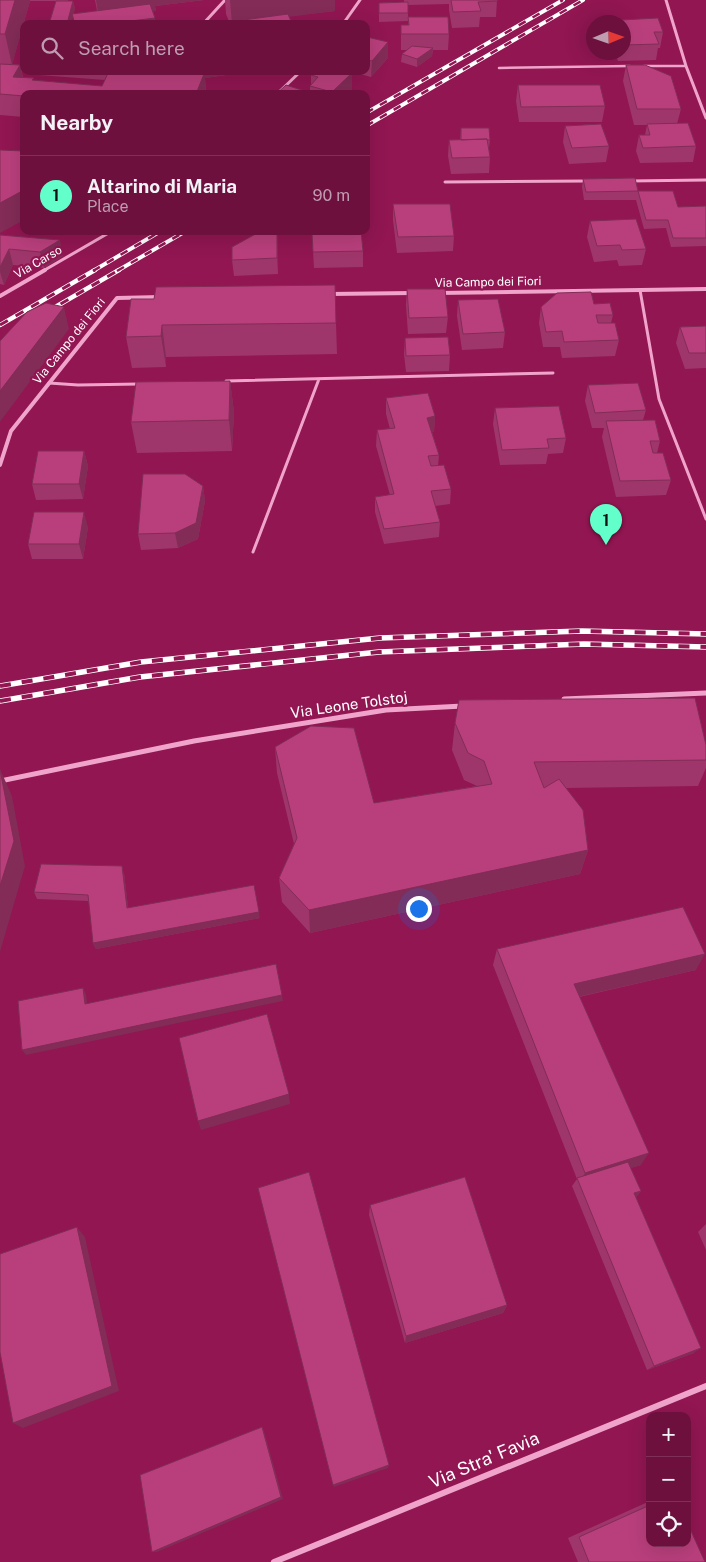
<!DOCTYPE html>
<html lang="en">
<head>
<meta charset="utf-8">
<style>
	body { margin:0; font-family:"Public Sans",sans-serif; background:#721945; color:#f1f3f6 }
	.controls { position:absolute; right:15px; bottom:15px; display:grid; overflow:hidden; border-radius:10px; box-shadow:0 5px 20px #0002 }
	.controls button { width:45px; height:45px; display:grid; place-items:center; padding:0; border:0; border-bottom:1px solid #7f3058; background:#6d103e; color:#f1f3f6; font:25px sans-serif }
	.compass { position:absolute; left:586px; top:15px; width:45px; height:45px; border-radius:50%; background:#6d103e; box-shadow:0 5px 20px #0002; rotate:88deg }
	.you { position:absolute; left:418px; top:908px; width:18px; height:18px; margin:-12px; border:4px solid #fff; border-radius:50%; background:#1a73e8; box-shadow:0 0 0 8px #1a73e833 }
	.badge { display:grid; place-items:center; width:32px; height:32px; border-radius:50%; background:#63ffca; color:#111; font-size:16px; font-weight:700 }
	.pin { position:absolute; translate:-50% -41px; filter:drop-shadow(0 1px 2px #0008) }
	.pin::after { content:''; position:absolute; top:26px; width:18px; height:15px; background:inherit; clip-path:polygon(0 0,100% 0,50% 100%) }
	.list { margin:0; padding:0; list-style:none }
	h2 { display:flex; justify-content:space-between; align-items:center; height:65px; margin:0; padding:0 20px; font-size:21px }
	h2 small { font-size:16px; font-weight:400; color:#bf9db0 }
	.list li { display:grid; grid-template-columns:32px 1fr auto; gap:15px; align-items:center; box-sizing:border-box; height:80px; padding:0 20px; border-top:1px solid #7f3058 }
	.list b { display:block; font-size:19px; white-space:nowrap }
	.list p { margin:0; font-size:16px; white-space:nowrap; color:#bf9db0 }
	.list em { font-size:16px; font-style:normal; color:#bf9db0 }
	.icon { flex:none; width:28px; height:28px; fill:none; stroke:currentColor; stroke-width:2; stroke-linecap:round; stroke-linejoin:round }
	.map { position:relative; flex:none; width:706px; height:1562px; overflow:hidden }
	.search { position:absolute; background:#6d103e; box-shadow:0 5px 20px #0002; left:20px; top:20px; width:350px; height:55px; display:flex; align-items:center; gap:12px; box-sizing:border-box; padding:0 18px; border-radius:10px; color:#bf9db0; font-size:19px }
	.panel { position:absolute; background:#6d103e; box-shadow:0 5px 20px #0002; left:20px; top:90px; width:350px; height:145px; border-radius:10px }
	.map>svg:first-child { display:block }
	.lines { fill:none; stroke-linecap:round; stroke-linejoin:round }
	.service-far1 { stroke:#f0a4cb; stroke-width:2.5 }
	.service { stroke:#f0a4cb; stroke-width:3 }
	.minor-far3 { stroke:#f0a4cb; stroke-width:3 }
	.minor-far2 { stroke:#f0a4cb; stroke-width:4 }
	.minor-far1 { stroke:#f0a4cb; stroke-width:5 }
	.minor { stroke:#f0a4cb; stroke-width:6 }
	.rail-far2-casing { stroke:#fff; stroke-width:4 }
	.rail-far1-casing { stroke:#fff; stroke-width:4.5 }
	.rail-casing { stroke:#fff; stroke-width:5.5 }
	.rail-far2 { stroke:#911652; stroke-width:2.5; stroke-dasharray:8; stroke-linecap:butt }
	.rail-far1 { stroke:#911652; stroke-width:3; stroke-dasharray:9; stroke-linecap:butt }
	.rail { stroke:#911652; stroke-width:4; stroke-dasharray:11; stroke-linecap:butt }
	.wall { fill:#9f366b }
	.shaded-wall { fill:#822c57 }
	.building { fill:#b93f7c; stroke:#822c57 }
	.labels { text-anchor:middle; stroke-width:4.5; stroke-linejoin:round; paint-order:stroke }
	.far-street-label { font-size:12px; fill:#fff; stroke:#911652 }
	.street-label { font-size:15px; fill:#fff; stroke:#911652 }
	.near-street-label { font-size:18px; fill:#fff; stroke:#911652 }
</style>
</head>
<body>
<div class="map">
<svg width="706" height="1562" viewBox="0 0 706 1562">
	<rect width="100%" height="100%" fill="#911652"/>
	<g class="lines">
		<path class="service-far1" d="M644,66H686
			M499,68L630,66"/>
		<path class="service" d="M640,290L659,399L706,519
			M226,381L553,373
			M49,383L78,385L139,384
			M253,552L319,379"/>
		<path class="minor-far3" d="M666,0L686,66L706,118
			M203,24L225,0
			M343,24L360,0
			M277,94L301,71
			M629,181L706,180
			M445,182L588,181
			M43,271L112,231"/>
		<path class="minor-far2" d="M439,293L706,289
			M329,294L413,293
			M0,296L45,270
			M0,465L11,431L117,298L161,297"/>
		<path class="minor-far1" d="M564,699L706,693
			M0,781L194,741L386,710L463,706"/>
		<path class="minor" d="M274,1562L706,1386"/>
		<g class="rail-far2-casing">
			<path id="rail-far2" d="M366,113L563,0
				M366,126L583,0
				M93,271L161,231
				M117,271L186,231"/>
		</g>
		<g class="rail-far1-casing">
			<path id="rail-far1" d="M45,313L119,270
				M0,325L95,270"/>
		</g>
		<g class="rail-casing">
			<path id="rail" d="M0,686L141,662L380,638L582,631L706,634
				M0,701L140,677L379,652L584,644L706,647"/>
		</g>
		<use href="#rail-far2" class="rail-far2"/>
		<use href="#rail-far1" class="rail-far1"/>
		<use href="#rail" class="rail"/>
	</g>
	<path class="wall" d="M0,0H68V1H73L75,9L73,14L97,11L95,0H204L155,6L156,11H153L156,24H74L73,16L71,24H49L56,1H30L12,64L20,65L23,77L34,80L102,86L105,80L39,75L38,71H175L185,72V71H247V72L205,78L206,94H24V117L0,115Z
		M225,0H335V11L289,16L292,24H230L226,14Z
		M404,0H497L496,17H480L479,27L452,28L449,10V4L408,5V17L449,34L448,50H433L432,56L417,67L401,62L402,54L407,50H401V25H408V21L379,22V3L404,2Z
		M621,20L663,32L660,48H658L656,60L618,61L615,52H624V22H620Z
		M366,38L388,42V58L371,77L349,71H366Z
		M626,65L681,109L677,124L696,146L693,162L640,163L636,151L639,135H645L647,125H634L623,81Z
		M316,71L352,89L347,94H276L310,93V86L311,84V75Z
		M518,85L605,106L602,122H519L516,101Z
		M565,126L609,146L606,162L569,164L563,142Z
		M461,128L490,140L489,148L490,157L489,173L451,174L448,156L449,140H460Z
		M583,179L638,191L678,207L706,206V246L671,247L666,228L644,229L636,200H584L582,187Z
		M393,204L454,236L453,251L397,253L393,220Z
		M590,221L646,249L642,265L619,266L617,260L594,262L587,237Z
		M323,231H361L363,251V267L314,268L312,234H323Z
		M0,235L63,256L44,268L13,265L4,285L0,284Z
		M278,244V274L234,276L232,260Z
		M407,289L448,317L446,333L408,334L406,305Z
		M131,299L336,323L337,354L166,357V367L132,368L126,337Z
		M458,300L505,332L503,348L462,350L457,316Z
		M594,304L613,315L611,323L619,340L615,356L562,358L560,347H543L539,323L541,307Z
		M706,326V368L685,369L676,343L680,327Z
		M405,338L450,355L449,371L406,372L404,354Z
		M230,381L234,412L232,451L137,453L131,422Z
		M588,385L646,410L643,420L660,441L657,453L671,480L666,495L616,497L602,437L604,428H592L585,401Z
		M386,398L435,416L434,432H432L439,455L438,466L451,489L450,504L435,506L440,522L439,537L384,544L375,512V497L390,495L376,446L377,430L390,429L386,414Z
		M495,408L566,438L563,453L548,454L546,464L500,465L493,424Z
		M84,451L88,466L83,499L36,500L32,484Z
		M203,486L205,501L198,539L178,548L141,550L138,534Z
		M88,527L83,559H32L28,544Z
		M455,723L706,745V768L698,786L566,788L588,850L580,874L310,933L282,902L279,878L294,844L277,773L275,747L374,803L477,786L464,780L452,750Z
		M124,873L128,908L260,918L96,949L93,943L89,901L37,899L34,892Z
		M497,949L696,970L579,997L641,1165L630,1168L641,1191L636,1197L694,1353L647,1370L572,1186L577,1179L493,965Z
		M370,1205L507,1305L503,1313L405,1343L369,1215Z
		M706,1224V1250L698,1232Z
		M650,1501V1543L705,1562H578L568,1538Z"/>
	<path class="shaded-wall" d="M15,0H30V1L12,65L5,34Z
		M96,0H204L155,6L156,11L99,18Z
		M230,0H335V11L288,17L236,21V24H232Z
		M73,1L75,9L71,24H67Z
		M155,18L156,24H106Z
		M388,42V58L371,77L372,61Z
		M433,48L432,56L417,67V59Z
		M20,65L25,87L13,77Z
		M187,71H247V72L205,78L206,94H196L188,80Z
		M352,73V89L347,94H332V92Z
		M24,190V220L0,233V203Z
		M277,231L278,244V274L277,258Z
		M60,240L63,256L44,268L40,252Z
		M9,249L13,265L4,285L0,272V267Z
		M64,307L69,329L0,422V391Z
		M162,325L166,357V367L161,336Z
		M230,381L234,412L232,451L229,420Z
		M435,416L434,432L426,433L427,418Z
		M84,451L88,466L83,499L79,484Z
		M203,486L205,501L198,539L178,548L175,533Z
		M84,512L88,527L83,559L79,544Z
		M0,769L12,796L25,866L0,952Z
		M588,850L580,874L310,933L309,910Z
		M122,866L124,873L129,914L127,908Z
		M259,912L260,918L96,949L93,943Z
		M705,954L696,970L568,999L574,984Z
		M83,988L86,994L88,1010L85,1004Z
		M282,995L283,1001L26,1055L22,1050Z
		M289,1094L290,1104L201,1130L198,1121Z
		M649,1153L641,1165L579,1184L585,1173Z
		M641,1191L635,1199L634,1193Z
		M77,1227L85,1237L119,1391L23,1428L13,1423Z
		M507,1305L503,1313L405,1343L406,1336Z
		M701,1348L694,1353L647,1370L654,1366Z
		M262,1427L264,1431L283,1499L157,1552H152Z
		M389,1465L388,1468L334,1487L333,1485Z"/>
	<path class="building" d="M0,0H15L5,34H0Z
		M451,0H497L498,1L478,2L481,11L453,12Z
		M56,1H73L67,24H49Z
		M408,2V13H379V3Z
		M150,4L155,18L106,24H75L72,14Z
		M288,14L292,24H237L236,21Z
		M408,17H448L449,34H401V25H409Z
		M658,18L663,32H654L659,44L624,45V30L625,29L624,26V22H622L621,20Z
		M367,37L388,42L372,61L366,60V38Z
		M412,46L433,48L417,59L402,54Z
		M0,64L20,65L13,77L34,78L32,80L102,86L109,71H174L204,74L196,94H24V96L0,94Z
		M626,65H645L671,76L681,109H637Z
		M316,71H345L352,73L332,92L310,86L318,77L311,75Z
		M286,85L314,94H276Z
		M518,85H600L605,106L521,107Z
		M688,123L696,146L643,148L639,135H650L647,124Z
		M601,124L609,146L572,148L565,126Z
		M461,128H489L490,140H487V139L461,140Z
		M487,139L490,157L452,158L449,140Z
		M0,150L24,151V190L0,203Z
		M635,178L638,191H673L678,207L706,206V238H673L668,220H646L638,191L586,192L583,179Z
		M393,204H450L454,236L398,237Z
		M636,219L646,249L622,250L620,245L597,246L590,221Z
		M261,231H277V258L232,260V247Z
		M323,231H361L363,251L313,252L312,234H323Z
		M0,235L60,240L40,252L9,249L0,267Z
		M335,285L336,323L162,325L161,336L126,337L131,299H154L156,287Z
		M407,289H445L448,317L409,318Z
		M591,292L594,304L610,303L613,315H596L598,323H615L619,340L564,342L562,331L546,332L541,307L557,293Z
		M498,299L505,332L463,334L458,300Z
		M46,303L64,307L0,391V341L27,312Z
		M706,326V353H689L680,327Z
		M448,337L450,355L406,356L405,338Z
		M230,381L229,420L131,422L136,382Z
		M638,383L646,410L595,413L588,385Z
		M428,393L435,416L427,418L439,455L428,456L431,466L444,465L451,489L431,491L440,522L384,529L375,497L394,494L377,430L395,428L386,398Z
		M559,406L566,438L547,439L549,448L502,450L495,408Z
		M655,420L660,441H650L653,453H663L671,480L620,481L606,421Z
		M38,451H84L79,484H32Z
		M143,474H185L203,486L196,523L175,533L138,534Z
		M34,512H84L79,544H28Z
		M695,698L706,745V760L534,762L544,788L559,779L583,810L588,850L309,910L279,878L297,838L275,747L311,726L354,728L374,803L492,784L484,761L468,753L455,723L459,700Z
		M0,770L14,841L0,886Z
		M41,864L122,866L127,908L254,885L259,912L93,943L88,895L34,892Z
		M683,907L705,954L574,984L649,1153L585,1173L497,949Z
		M276,964L282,995L22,1050L18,1001L83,988L85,1004Z
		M267,1014L289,1094L198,1121L179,1038Z
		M628,1162L641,1191L634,1193L701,1348L654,1366L577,1178Z
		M309,1172L389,1465L333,1485L258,1188Z
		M465,1177L507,1305L406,1336L370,1205Z
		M77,1227L112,1386L13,1423L0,1352V1254Z
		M262,1427L281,1497L152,1552L140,1475Z
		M650,1505V1543H687V1522L705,1562H589L579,1537Z"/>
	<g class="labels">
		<g class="far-street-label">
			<text transform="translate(38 262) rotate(-30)" y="4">Via Carso</text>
			<text transform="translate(488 282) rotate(-1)" y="4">Via Campo dei Fiori</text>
			<text transform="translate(69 341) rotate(-51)" y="4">Via Campo dei Fiori</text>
		</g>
		<g class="street-label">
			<text transform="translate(349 705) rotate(-8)" y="5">Via Leone Tolstoj</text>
		</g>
		<g class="near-street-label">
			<text transform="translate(484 1460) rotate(-23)" y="6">Via Stra' Favia</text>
		</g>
	</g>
</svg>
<div class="controls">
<button>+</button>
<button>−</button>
<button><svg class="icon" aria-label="locate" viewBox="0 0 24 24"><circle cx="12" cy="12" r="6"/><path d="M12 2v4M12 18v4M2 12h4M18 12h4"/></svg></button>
</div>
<svg class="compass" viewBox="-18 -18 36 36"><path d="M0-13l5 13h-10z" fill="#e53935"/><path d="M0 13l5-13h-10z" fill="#bf9db0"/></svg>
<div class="you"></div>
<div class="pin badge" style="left:606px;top:545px">1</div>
<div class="search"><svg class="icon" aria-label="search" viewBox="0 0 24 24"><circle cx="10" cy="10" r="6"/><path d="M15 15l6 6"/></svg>Search here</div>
<section class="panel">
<h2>Nearby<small></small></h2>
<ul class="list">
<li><span class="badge">1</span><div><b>Altarino di Maria</b><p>Place</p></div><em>90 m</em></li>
</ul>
</section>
</div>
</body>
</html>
